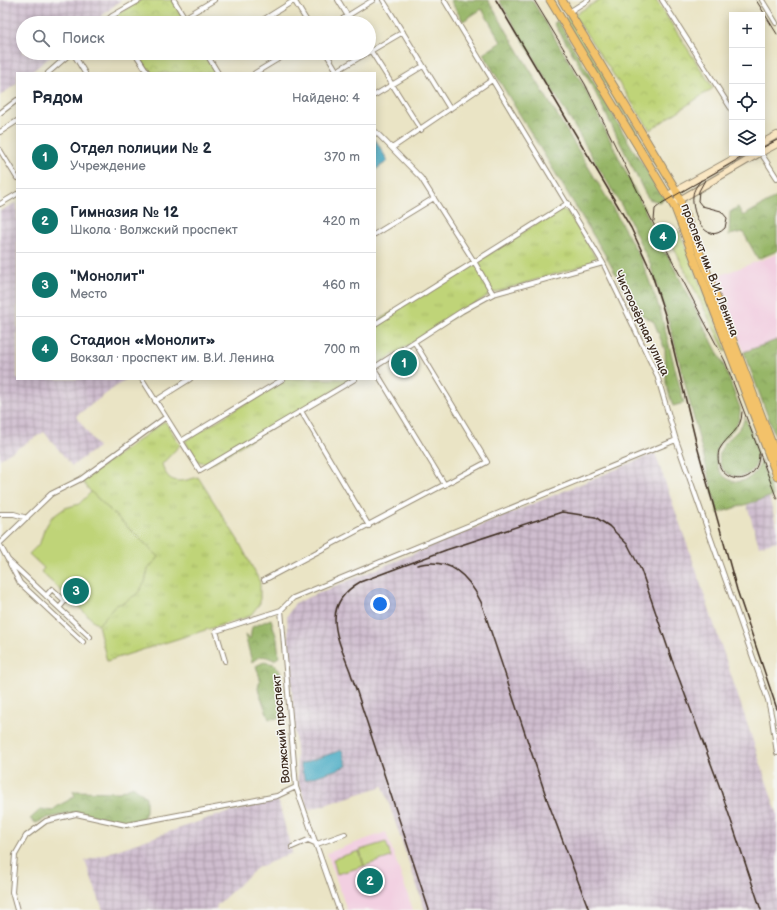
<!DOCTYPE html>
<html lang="ru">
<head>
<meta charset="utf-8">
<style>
	body { margin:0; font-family:"Balsamiq Sans",sans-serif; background:#f6f6f7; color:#1f2937 }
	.controls { position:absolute; right:12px; top:12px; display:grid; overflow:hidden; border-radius:0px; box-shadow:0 2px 10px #0003 }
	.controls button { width:36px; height:36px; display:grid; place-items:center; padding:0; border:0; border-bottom:1px solid #e0e1e3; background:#fff; color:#1f2937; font:20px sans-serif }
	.you { position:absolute; left:380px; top:604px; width:14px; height:14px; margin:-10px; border:3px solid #fff; border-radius:50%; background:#1a73e8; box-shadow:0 0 0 6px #1a73e833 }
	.badge { display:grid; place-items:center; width:26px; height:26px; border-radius:50%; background:#0f766e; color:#fff; font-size:13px; font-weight:700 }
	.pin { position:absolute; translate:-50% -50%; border:2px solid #fff; box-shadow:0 1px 4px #0006 }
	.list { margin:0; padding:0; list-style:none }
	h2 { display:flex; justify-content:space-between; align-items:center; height:52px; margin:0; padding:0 16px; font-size:17px }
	h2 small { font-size:13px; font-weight:400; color:#747a83 }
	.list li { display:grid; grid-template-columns:26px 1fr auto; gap:12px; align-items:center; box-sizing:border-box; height:64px; padding:0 16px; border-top:1px solid #e0e1e3 }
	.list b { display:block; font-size:15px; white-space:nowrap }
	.list p { margin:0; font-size:13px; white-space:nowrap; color:#747a83 }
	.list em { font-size:13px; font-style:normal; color:#747a83 }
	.icon { flex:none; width:22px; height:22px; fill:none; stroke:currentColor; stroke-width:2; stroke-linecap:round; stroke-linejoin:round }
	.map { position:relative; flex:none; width:777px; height:910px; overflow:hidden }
	.search { position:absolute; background:#fff; box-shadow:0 2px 10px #0003; left:16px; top:16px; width:360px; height:44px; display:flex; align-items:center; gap:10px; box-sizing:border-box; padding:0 14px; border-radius:22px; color:#747a83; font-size:15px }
	.panel { position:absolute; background:#fff; box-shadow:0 2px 10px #0003; left:16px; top:72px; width:360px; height:308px; border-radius:0px }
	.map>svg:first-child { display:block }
	.built { fill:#f2cfe1 }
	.industrial { fill:url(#industrial-grid) }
	.grass { fill:url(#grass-tufts); stroke:#7d7f4b }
	.forest { fill:url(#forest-crowns); stroke:#697043 }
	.park { fill:url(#park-crowns); stroke:#7d7f4b }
	.garden { fill:#bfd478; stroke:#7d7f4b }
	.water { fill:#43a9c3; stroke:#3f6a70 }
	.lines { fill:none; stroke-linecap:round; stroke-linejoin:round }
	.street-casing { stroke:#928772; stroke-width:6 }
	.secondary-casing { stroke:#928772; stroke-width:8 }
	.primary-casing { stroke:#928772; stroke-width:9 }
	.street { stroke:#fff; stroke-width:4 }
	.secondary { stroke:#fae7c3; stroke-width:6 }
	.primary { stroke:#f3c26a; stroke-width:7 }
	.tram { stroke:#3b2a1e; stroke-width:1 }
	.rail { stroke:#3b2a1e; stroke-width:1.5 }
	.labels { text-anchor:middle; stroke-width:3; stroke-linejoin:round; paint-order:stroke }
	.street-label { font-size:12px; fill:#3b2a1e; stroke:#f6f6f2 }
</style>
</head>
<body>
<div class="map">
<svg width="777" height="910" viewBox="0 0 777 910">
	<defs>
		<pattern id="industrial-grid" width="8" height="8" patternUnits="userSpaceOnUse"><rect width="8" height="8" fill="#cfbdcf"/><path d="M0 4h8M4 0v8" fill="none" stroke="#a99aa7"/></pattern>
		<pattern id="grass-tufts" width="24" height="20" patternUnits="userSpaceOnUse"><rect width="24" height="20" fill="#bfd478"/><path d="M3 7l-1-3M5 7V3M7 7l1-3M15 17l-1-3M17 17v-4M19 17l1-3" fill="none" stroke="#a5b667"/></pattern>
		<pattern id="forest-crowns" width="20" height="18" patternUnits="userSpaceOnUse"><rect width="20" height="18" fill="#97b668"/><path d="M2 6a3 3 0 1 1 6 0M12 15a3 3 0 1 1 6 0" fill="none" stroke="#7c9455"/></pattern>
		<pattern id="park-crowns" width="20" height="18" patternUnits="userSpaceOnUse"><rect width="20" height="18" fill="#bfd478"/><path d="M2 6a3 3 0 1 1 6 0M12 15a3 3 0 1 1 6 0" fill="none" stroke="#a5b667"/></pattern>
	</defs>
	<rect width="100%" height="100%" fill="#f6f6f2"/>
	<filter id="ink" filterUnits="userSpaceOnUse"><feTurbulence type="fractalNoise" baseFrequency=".025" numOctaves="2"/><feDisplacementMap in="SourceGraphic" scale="8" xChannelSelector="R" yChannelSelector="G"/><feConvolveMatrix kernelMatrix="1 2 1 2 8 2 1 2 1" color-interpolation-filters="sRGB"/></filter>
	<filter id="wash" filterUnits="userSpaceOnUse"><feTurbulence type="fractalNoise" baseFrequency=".012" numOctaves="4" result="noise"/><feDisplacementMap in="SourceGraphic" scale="16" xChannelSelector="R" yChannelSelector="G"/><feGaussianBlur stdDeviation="0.9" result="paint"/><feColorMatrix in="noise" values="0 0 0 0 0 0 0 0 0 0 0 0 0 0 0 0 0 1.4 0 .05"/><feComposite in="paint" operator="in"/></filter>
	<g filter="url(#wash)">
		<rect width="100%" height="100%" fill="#eae4c5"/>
		<path class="built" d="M777,254V340L744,352L715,277Z
			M386,832L413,910H347L327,853Z"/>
		<path class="industrial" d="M0,0H121L93,23H23V53H55L30,73H17V83L0,96Z
			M15,203L17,207V379H126L76,416L98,447L72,466L44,432L0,459V211Z
			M655,453L694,564L777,813V910H425L383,786L309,810L298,782L287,616L295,603Z
			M769,497L777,527V541L759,546L747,505Z
			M278,799L292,853L257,868L217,905L216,910H103L85,861L209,818Z"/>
		<path class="grass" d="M567,17H569L668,184L666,183L566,20Z
			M559,209L568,212L598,261L492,293L375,366V322L474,264Z
			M679,231L727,351H725L668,236Z
			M285,379H353L210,464L197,461L185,441Z
			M165,421L180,445L162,464C168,486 181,482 198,477L238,540L260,582V603L250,616L107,661L98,625L116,604L125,602L145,582L148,569L159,557L91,492L82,481Z"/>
		<path class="forest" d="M450,0H488L610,203L641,259L660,310L684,403L673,406L666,384L665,350L654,322L637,312L604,253L483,54L501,42L482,9L463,21Z
			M499,0H532L583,85L653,227L651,228L664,253L667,254L723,363L740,408C742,435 714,437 716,457C718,488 753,490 761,460L773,496L718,513L671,329L650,264L627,215Z
			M558,21L631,146L665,198L659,202L649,199L645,193L591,84L554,23Z
			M777,197V251L758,259L743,232L729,235L730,212L738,207L743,216Z
			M777,340V441L744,352Z
			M745,417C749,428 756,441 757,452C761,486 713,483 720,452C724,438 741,434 745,417Z
			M271,619L277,639L279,657L274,660C264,655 260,655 252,662L245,635L250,639L252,627Z
			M264,662L274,664L280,671L283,718L269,719L258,689L260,678L256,666Z
			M133,786L146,797V811L143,819L126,823L78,812L47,818L36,823L30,819L41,809L52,811C59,804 67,802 75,796L73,791L119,792Z"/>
		<path class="park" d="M141,0H173L187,23H116L112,17Z
			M599,0H656L713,88L650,130L574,15Z
			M136,53H205L217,73H149Z"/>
		<path class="garden" d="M91,492L159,557L148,569L145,582L138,593L125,602L116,605L98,625L41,572L44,568L29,554L40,543L44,530L51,518L65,508L79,504Z
			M386,842L391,857L364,866L360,850Z
			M359,851L364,866L337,874L333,859Z"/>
		<path class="water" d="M375,139L388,161L375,170Z
			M342,750L347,766L305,780L300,764Z"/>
	</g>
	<g filter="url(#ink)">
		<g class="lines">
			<g class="street-casing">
				<path id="street" d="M174,0L188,23
					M294,0L308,23
					M338,0L352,23
					M383,0L450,109
					M444,0L603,263L657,375L676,440L768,700L772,719L777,753
					M662,0L732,110
					M762,0L776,23
					M569,12L588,0
					M112,16L116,23
					M184,18L214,0
					M104,23L112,16L140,0
					M258,23L295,0
					M336,23L373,0
					M369,48L421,130
					M369,52L403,32
					M73,53L85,73
					M135,53L148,73
					M206,53L218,73
					M326,53L338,73
					M48,73L71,53
					M255,73L288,53
					M333,73L367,53
					M375,95L423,66
					M0,113L17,100
					M375,131L421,178L475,263L493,294
					M0,132L17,121
					M392,148L492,80
					M0,150L17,178
					M761,153L777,178
					M0,204L17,194
					M375,234L434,198
					M375,324L568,203
					M375,367L462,311L493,294L603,263
					M375,370L445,485
					M142,379L200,471L355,379
					M155,401L190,379
					M301,411L369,526
					M181,441L283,379
					M0,514H14L27,518
					M0,543L51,494L81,479L166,417
					M0,545L8,560L90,637
					M10,564L20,583L83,642
					M264,580L487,462L415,343
					M46,596L52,589L65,601L59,608
					M281,610L296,787L339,910
					M225,661L216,631L281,610L293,598L676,440
					M292,847L308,840L317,844L345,834
					M17,910L12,892L15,855L26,836L46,821L76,814L126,825L277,796L296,787"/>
			</g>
			<g class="secondary-casing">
				<path id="secondary" d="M762,143L777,135
					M762,152L777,144
					M668,195L744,153
					M676,202L760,153"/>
			</g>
			<g class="primary-casing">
				<path id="primary" d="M550,0L675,208L777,476
					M562,0L676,190L777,457"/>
			</g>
			<use href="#street" class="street"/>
			<use href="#secondary" class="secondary"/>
			<use href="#primary" class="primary"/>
			<path class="tram" d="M534,0L585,84L659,235L725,361L777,499
				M756,0L777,34
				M762,148L777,140
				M701,180C698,184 693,190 693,196C691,213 706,247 725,228L727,218L721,211L702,206L698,201L699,191L705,180
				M654,221L655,209L662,203L749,153
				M742,412C742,431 727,435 719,450C711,484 759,491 759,454"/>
			<path class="rail" d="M496,0L631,228L651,271L666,318L697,446L737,590L777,709
				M417,565C450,557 468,575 481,602L548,802L589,910
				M429,910L350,671C337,637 320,605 360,582L446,550L562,512L595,517L609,526L628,545L641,570L672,660L719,785L761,910"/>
		</g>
	</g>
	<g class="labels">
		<g class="street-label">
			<text transform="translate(710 270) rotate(69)" y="4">проспект им. В.И. Ленина</text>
			<text transform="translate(642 323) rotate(65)" y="4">Чистоозёрная улица</text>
			<text transform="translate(281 729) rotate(-95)" y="4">Волжский проспект</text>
		</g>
	</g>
</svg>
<div class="controls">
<button>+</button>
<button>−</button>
<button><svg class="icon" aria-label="locate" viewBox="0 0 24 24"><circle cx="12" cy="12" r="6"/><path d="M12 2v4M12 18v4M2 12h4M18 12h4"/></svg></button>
<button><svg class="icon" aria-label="layers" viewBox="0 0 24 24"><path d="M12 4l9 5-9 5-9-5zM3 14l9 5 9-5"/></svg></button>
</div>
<div class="you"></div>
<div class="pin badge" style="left:404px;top:363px">1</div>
<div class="pin badge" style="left:370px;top:881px">2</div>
<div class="pin badge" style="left:76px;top:591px">3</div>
<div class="pin badge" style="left:663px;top:237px">4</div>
<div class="search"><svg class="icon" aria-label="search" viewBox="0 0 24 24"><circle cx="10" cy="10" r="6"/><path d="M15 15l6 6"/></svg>Поиск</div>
<section class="panel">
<h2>Рядом<small>Найдено: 4</small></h2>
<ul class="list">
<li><span class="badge">1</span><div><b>Отдел полиции № 2</b><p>Учреждение</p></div><em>370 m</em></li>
<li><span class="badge">2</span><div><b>Гимназия № 12</b><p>Школа · Волжский проспект</p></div><em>420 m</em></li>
<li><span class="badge">3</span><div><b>&quot;Монолит&quot;</b><p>Место</p></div><em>460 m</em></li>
<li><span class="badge">4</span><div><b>Стадион «Монолит»</b><p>Вокзал · проспект им. В.И. Ленина</p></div><em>700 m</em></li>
</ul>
</section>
</div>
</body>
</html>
